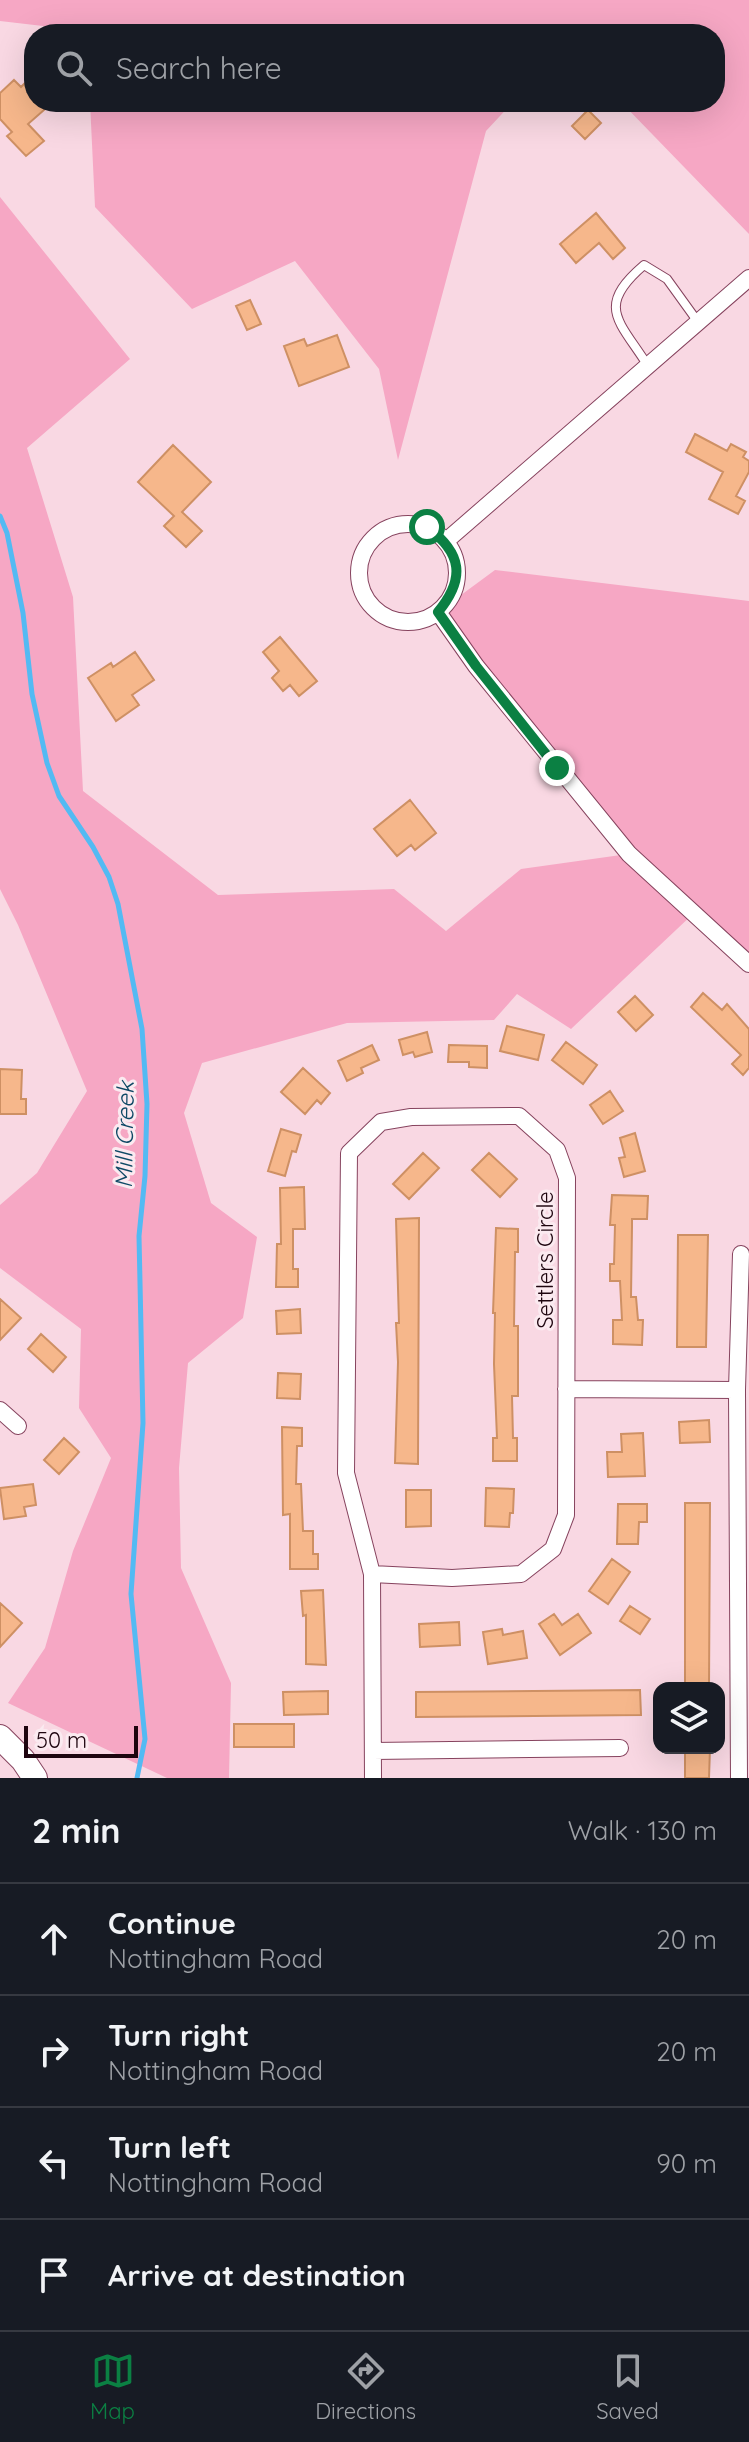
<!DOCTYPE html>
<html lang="en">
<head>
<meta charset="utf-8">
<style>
	body { margin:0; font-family:Quicksand,sans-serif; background:#20242c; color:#f1f3f6 }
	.controls { position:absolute; right:24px; bottom:24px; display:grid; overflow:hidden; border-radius:16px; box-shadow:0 8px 32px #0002 }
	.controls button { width:72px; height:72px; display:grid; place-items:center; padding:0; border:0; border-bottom:2px solid #363941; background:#171b24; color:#f1f3f6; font:40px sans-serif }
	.scale { position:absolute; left:24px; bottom:20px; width:114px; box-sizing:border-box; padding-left:8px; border:4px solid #1e050f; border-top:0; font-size:22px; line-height:28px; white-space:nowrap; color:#1e050f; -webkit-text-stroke:6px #fbeaf0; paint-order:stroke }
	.stop { position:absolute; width:24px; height:24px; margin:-18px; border:6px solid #0b8043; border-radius:50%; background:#fff }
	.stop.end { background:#0b8043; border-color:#fff; box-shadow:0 2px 8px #0008 }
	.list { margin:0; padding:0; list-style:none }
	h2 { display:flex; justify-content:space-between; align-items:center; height:104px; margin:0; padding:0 32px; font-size:34px }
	h2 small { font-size:26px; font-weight:400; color:#9ea1a6 }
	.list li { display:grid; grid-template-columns:52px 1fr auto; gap:24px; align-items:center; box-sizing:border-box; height:112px; padding:0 32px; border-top:2px solid #363941 }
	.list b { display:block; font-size:30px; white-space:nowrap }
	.list p { margin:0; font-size:26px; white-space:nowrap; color:#9ea1a6 }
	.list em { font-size:26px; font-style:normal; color:#9ea1a6 }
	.icon { flex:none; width:44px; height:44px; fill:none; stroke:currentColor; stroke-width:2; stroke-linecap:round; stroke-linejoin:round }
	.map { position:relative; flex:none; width:749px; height:1778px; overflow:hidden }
	.search { position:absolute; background:#171b24; box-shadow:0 8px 32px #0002; left:24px; right:24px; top:24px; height:88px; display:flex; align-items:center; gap:20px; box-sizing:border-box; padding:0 28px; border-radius:32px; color:#9ea1a6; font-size:30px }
	.sheet { height:552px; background:#171b24 }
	nav { display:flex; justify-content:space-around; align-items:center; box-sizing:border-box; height:112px; border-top:2px solid #363941; background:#171b24; font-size:22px; color:#9ea1a6 }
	nav a { display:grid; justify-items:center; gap:4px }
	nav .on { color:#0b8043 }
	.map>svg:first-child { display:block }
	.green { fill:#f6a7c4 }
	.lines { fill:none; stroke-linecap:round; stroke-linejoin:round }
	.stream { stroke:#53baf3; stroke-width:5 }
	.building { fill:#f6b78b; stroke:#ce9064; stroke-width:2 }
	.lane-casing { stroke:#86435e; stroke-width:10 }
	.street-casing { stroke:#86435e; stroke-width:18 }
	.secondary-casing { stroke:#86435e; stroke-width:26 }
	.lane { stroke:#fff; stroke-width:8 }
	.street { stroke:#fff; stroke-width:16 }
	.secondary { stroke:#fff; stroke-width:24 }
	.route { stroke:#0b8043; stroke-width:10 }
	.labels { text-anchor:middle; stroke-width:6; stroke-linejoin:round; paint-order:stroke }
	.street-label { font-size:22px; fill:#1e050f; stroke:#fbeaf0 }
	.water-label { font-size:24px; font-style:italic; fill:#0f4966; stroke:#fbeaf0 }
</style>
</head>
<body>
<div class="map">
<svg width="749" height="1778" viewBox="0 0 749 1778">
	<rect width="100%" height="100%" fill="#f9d8e3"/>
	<path class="green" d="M0,0H749V234L621,102H715V34H86V31L0,21Z
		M90,102H513L486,131L398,460L379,369L295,261L192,309L95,207Z
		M0,197L130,359L27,448L73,597L83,791L218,895L394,889L446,931L521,869L628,854L438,612L495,570L749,601V964L694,913L571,1029L517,994L494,1020L347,1023L202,1063L184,1113L211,1203L257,1237L243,1318L188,1363L179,1468L181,1568L231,1683L229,1778H167L8,1703L45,1648L73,1551L111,1458L79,1408L81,1329L0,1268V1205L37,1173L87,1091L18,925L0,889Z"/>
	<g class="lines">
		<path class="stream" d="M0,516L7,533L23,613L32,694L47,763L59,796L93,847L109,877L118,904L142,1029L147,1104L145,1176L139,1236L143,1423L131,1594L145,1739L137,1778"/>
	</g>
	<path class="building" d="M14,80L21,87L28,80L34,87V102H53L28,124L44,141L26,156L7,136L12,132L0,119V93Z
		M588,110L601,123L585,139L572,126Z
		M596,213L625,248L613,259L599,243L576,263L560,244Z
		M250,300L261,324L247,330L236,306Z
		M337,335L349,367L299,386L284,346L304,339L307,346Z
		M695,434L727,451L731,444L746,452L743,457L749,461V472L736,496L745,501L738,514L709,499L723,472L686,452Z
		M173,445L211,482L182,512L202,531L186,547L164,526L174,516L138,482Z
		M280,637L317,681L299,696L290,685L283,691L272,678L279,671L263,652Z
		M135,652L154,680L132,695L139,705L116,721L88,678L111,663L113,667Z
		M410,800L436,833L415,850L411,845L397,856L374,829Z
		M703,993L722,1010L727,1004L749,1029V1068L743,1075L732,1064L741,1055L691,1007Z
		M635,996L653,1015L636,1031L618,1012Z
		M507,1026L544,1035L538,1060L500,1051Z
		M427,1032L432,1052L415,1057L413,1052L403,1055L399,1040Z
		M566,1042L597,1065L583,1084L552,1060Z
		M372,1045L379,1060L361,1068L363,1073L347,1081L338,1061Z
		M449,1045L487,1046V1068L469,1067V1062H448Z
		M303,1068L330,1093L321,1104L317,1100L305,1114L281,1092Z
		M0,1069L22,1070L21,1099H26V1114H0Z
		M610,1091L623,1111L603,1124L590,1105Z
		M281,1129L301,1135L296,1152L292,1151L285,1176L268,1171Z
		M635,1133L645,1171L624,1177L619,1158L625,1157L620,1138Z
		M423,1153L439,1168L409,1199L393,1184Z
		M489,1153L517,1179L500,1197L472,1170Z
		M304,1187L305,1229H293V1269H298V1287H276L277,1244H281L280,1188Z
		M612,1195L648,1196L647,1219H632V1226L631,1297H636L638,1320H643L642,1345L613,1344V1320H622L620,1281H610V1264H614L615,1225H610Z
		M419,1218L418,1464L395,1463L398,1362L396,1323H399L396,1219Z
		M496,1228L518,1229V1252H515L514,1326H518V1396H512L513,1438H517V1461H493V1438H497L494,1364L495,1313H493Z
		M678,1235H708L706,1347H677Z
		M0,1299L21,1318L0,1340Z
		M300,1309L301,1333L277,1334L276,1311Z
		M41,1334L66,1357L53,1372L28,1349Z
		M278,1373L301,1374L300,1399L277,1398Z
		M709,1420L710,1442L680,1443L679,1422Z
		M282,1427L302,1428V1446H297L296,1484H301L303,1531H313V1554H318V1569H290V1514L283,1515Z
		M643,1433L645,1476L608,1477L607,1452H622L621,1434Z
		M64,1438L79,1452L59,1474L44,1460Z
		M33,1484L36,1505L24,1507L26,1516L4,1519L0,1488Z
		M486,1488L514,1489L513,1513H510L509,1527L485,1526Z
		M406,1490H431V1526L406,1527Z
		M685,1503H710L709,1688H685Z
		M618,1504H647V1522H639L638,1544H617Z
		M612,1559L630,1572L608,1604L589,1591Z
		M323,1590L326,1665L306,1664V1615L303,1616L301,1591Z
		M0,1603L22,1623L0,1647Z
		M630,1606L650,1619L640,1634L620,1621Z
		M554,1614L562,1625L578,1614L591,1633L560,1655L539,1624Z
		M459,1622L460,1645L420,1647L419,1624Z
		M502,1629L503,1635L523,1631L527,1658L488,1664L483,1632Z
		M640,1690L641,1715L416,1717V1692Z
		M328,1691V1714L284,1715L283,1692Z
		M234,1724H294V1747H234Z
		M685,1748H710L709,1778H685Z"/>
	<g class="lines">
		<g class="lane-casing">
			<path id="lane" d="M648,366C619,320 595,307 644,265L667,279L698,322"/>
		</g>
		<g class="street-casing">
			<path id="street" d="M359 573a49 49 0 1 1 98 0a49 49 0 1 1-98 0Z
				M446,541L749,278
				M438,612L476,666L629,854L749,964
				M566,1389L737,1390
				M0,1410L18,1426
				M372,1574L452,1578L521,1574L553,1549L566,1515L567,1178L557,1150L519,1116L411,1117L381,1122L349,1153L346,1473L372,1574L373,1778
				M373,1751L620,1748
				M739,1778L737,1390L741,1254"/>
		</g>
		<g class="secondary-casing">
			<path id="secondary" d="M0,1737L23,1760L35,1778"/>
		</g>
		<use href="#lane" class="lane"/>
		<use href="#street" class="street"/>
		<use href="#secondary" class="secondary"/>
	</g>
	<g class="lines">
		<path class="route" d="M427,527C462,553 466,578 438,612L476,666L557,768"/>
	</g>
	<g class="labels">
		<g class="street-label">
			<text transform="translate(545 1260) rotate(-90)" y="8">Settlers Circle</text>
		</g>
		<g class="water-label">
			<text transform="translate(125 1135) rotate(-89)" y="8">Mill Creek</text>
		</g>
	</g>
</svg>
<div class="controls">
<button><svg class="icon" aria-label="layers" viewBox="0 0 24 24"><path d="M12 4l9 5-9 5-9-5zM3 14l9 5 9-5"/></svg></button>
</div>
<div class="scale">50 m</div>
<div class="stop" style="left:427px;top:527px"></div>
<div class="stop end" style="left:557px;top:768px"></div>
<div class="search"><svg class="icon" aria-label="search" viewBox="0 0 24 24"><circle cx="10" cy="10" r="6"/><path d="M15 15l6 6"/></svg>Search here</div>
</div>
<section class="sheet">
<h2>2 min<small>Walk · 130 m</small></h2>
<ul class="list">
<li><svg class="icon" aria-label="ahead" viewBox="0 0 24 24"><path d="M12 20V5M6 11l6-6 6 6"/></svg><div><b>Continue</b><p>Nottingham Road</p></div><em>20 m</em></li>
<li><svg class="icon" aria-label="right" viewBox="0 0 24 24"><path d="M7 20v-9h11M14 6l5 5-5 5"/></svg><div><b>Turn right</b><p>Nottingham Road</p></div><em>20 m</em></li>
<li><svg class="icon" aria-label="left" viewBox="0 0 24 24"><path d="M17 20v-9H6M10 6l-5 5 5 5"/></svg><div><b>Turn left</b><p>Nottingham Road</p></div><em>90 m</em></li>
<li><svg class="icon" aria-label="arrive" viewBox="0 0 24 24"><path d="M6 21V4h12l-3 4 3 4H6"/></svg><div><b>Arrive at destination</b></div></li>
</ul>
</section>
<nav>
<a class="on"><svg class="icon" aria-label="map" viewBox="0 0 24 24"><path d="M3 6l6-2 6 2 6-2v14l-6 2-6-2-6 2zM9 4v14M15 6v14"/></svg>Map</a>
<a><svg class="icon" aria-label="directions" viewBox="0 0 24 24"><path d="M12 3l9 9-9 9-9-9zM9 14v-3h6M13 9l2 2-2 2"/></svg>Directions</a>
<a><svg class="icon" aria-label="saved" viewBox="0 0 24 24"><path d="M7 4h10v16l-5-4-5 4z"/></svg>Saved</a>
</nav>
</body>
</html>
